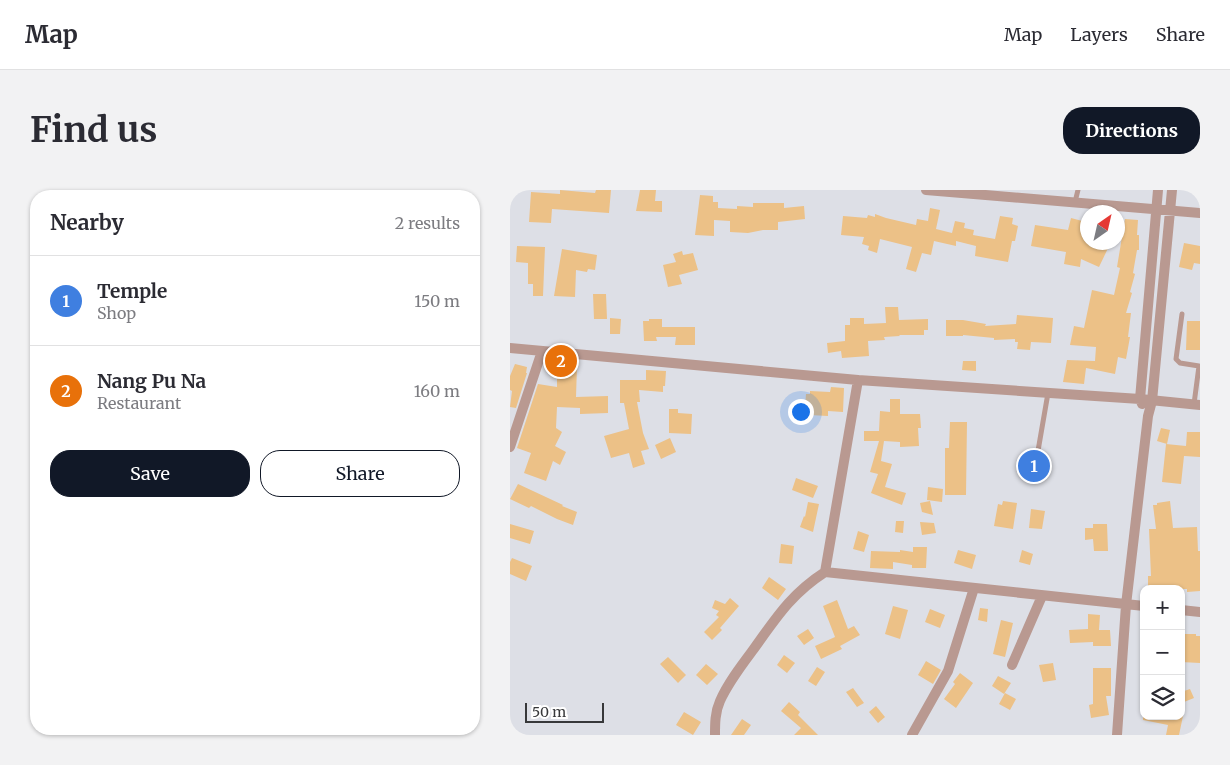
<!DOCTYPE html>
<html lang="en">
<head>
<meta charset="utf-8">
<style>
	body { margin:0; font-family:Merriweather,serif; background:#f2f2f3; color:#2b2b33 }
	.controls { position:absolute; right:15px; bottom:15px; display:grid; overflow:hidden; border-radius:10px; box-shadow:0 1px 4px #0004 }
	.controls button { width:45px; height:45px; display:grid; place-items:center; padding:0; border:0; border-bottom:1px solid #e1e1e2; background:#fff; color:#2b2b33; font:25px sans-serif }
	.compass { position:absolute; left:570px; top:15px; width:45px; height:45px; border-radius:50%; background:#fff; box-shadow:0 1px 4px #0004; rotate:34deg }
	.scale { position:absolute; left:15px; bottom:12px; width:79px; box-sizing:border-box; padding-left:5px; border:2px solid #37383a; border-top:0; font-size:14px; line-height:18px; white-space:nowrap; color:#37383a; -webkit-text-stroke:4px #fff; paint-order:stroke }
	.you { position:absolute; left:290px; top:221px; width:18px; height:18px; margin:-12px; border:4px solid #fff; border-radius:50%; background:#1a73e8; box-shadow:0 0 0 8px #1a73e833 }
	.badge { display:grid; place-items:center; width:32px; height:32px; border-radius:50%; background:#111827; color:#fff; font-size:16px; font-weight:700 }
	.pin { position:absolute; translate:-50% -50%; border:2px solid #fff; box-shadow:0 1px 5px #0006 }
	.list { margin:0; padding:0; list-style:none }
	h2 { display:flex; justify-content:space-between; align-items:center; height:65px; margin:0; padding:0 20px; font-size:21px }
	h2 small { font-size:16px; font-weight:400; color:#7c7c81 }
	.list li { display:grid; grid-template-columns:32px 1fr auto; gap:15px; align-items:center; box-sizing:border-box; height:90px; padding:0 20px; border-top:1px solid #e1e1e2 }
	.list b { display:block; font-size:19px; white-space:nowrap }
	.list p { margin:0; font-size:16px; white-space:nowrap; color:#7c7c81 }
	.list em { font-size:16px; font-style:normal; color:#7c7c81 }
	.actions { display:flex; gap:10px; padding:15px 20px }
	.actions a { flex:1; padding:11px 0; border:1px solid #111827; border-radius:20px; text-align:center; font-size:18px; color:#111827 }
	.actions .main { background:#111827; color:#fff }
	.icon { flex:none; width:28px; height:28px; fill:none; stroke:currentColor; stroke-width:2; stroke-linecap:round; stroke-linejoin:round }
	.map { position:relative; flex:none; width:690px; height:545px; overflow:hidden; border-radius:20px }
	header { display:flex; align-items:center; gap:30px; box-sizing:border-box; height:70px; padding:0 25px; background:#fff; border-bottom:1px solid #e1e1e2 }
	header strong { font-size:24px }
	nav { display:flex; gap:28px; margin-inline-start:auto; font-size:18px }
	.intro { display:flex; align-items:center; justify-content:space-between; box-sizing:border-box; height:120px; padding:0 30px }
	h1 { margin:0; font-size:35px }
	.button { padding:12px 22px; border-radius:20px; background:#111827; color:#fff; font-size:18px; font-weight:700 }
	main { display:flex; gap:30px; padding:0 30px }
	aside { flex:1; background:#fff; border-radius:20px; box-shadow:0 1px 4px #0004 }
	.map>svg:first-child { display:block }
	.building { fill:#ecc187 }
	.lines { fill:none; stroke-linecap:round; stroke-linejoin:round }
	.lane { stroke:#b99991; stroke-width:5 }
	.street { stroke:#b99991; stroke-width:10 }
</style>
</head>
<body>
<header>
<strong>Map</strong>
<nav><a>Map</a><a>Layers</a><a>Share</a></nav>
</header>
<div class="intro"><h1>Find us</h1><a class="button">Directions</a></div>
<main>
<aside>
<h2>Nearby<small>2 results</small></h2>
<ul class="list">
<li><span class="badge" style="background:#3f7fe0">1</span><div><b>Temple</b><p>Shop</p></div><em>150 m</em></li>
<li><span class="badge" style="background:#e8710a">2</span><div><b>Nang Pu Na</b><p>Restaurant</p></div><em>160 m</em></li>
</ul>
<div class="actions"><a class="main">Save</a><a>Share</a></div>
</aside>
<div class="map">
<svg width="690" height="545" viewBox="0 0 690 545">
	<rect width="100%" height="100%" fill="#dddfe6"/>
	<path class="building" d="M50,0L85,3L86,0H101L99,23L42,19L41,33L19,32L21,2L50,4Z
		M130,0H146L145,11H152V22L126,21Z
		M190,5L203,6V12H208V18L227,19V16L243,17V13H274V18L294,16L295,29L268,32V40H253L238,43L220,42V31L204,30V46L185,45Z
		M420,18L430,20L426,39L442,43L445,31L455,33L454,38L464,40L463,45L485,49L490,26L503,28L502,34L508,36L505,51H502L498,72L465,66L466,56L446,51V56L424,51L421,65L412,63L406,82L396,79L402,57L370,49L367,63L358,60L359,56L352,54L354,47L331,45L333,26L357,28L358,25L365,27V24L376,28L406,35L407,29L418,31Z
		M561,28L576,32L575,35L578,36V52H601L589,77L571,69L570,77L554,74L556,62L521,56L525,35L558,40Z
		M615,29L628,30L627,45H629V60H627L623,83L625,84L620,102L622,103L616,123H621L618,147H620L616,169L608,167L605,184L576,178L574,194L553,192L557,170L585,171L586,157L560,155L564,136L574,138L582,100L604,105L610,78L607,77Z
		M674,53L690,56V74L684,73L682,80L669,77Z
		M7,56L35,57L33,106H23V94H18V73L6,72Z
		M52,59L87,65L85,80L78,79L77,82L66,80L65,107L44,106Z
		M172,61L173,65L183,63L188,80L169,85L172,94L158,97L153,75L166,72L163,64Z
		M83,104H96L97,129H84Z
		M375,117H388L389,130L418,129V140H414V145H389L390,146L374,147L375,150L358,151L359,166L332,168L331,161L318,163L317,153L335,151V135H340V128H354V134L376,133Z
		M507,125L543,128L541,153L521,152L520,160L507,159L508,152H505V149L484,150V148L453,145V146H436V130H453L476,134L475,136L506,134Z
		M100,128L111,129L110,144H100Z
		M139,129H152V137H185V155H165L166,147H146L147,151H134L133,131H139Z
		M677,131H690V160H676Z
		M453,171H466V181L452,180Z
		M5,174L17,177L16,183H17L6,218L0,217L2,201L0,200V186Z
		M47,176H67L66,207L98,206V223L70,224V218L47,217L46,238L52,242L45,256L56,262L50,275L43,271L36,291L14,283L21,263L7,258L28,194L47,197Z
		M136,180L156,181L155,196H153V202L129,200L130,212H127L133,243L139,259L131,261L135,274L123,278L119,263L101,268L94,246L119,239L114,213H110V190H136Z
		M321,197L334,198L333,222L318,221V226L299,225V217H295L296,204H300V201L320,202Z
		M380,209H390V224H410L411,238H408L409,256L390,257V252L374,251L371,271L382,274L375,297L396,303L392,315L361,303L368,284L360,282L369,251H354V241H369L370,221L380,222Z
		M159,219H168V223L182,224L181,244L159,243Z
		M440,232H457L456,305H435V258H439Z
		M651,238L660,240L657,254L647,251Z
		M677,242H690V267L674,266L671,294L652,292L656,254L676,256Z
		M160,248L166,262L151,269L145,255Z
		M286,288L308,296L303,308L282,300Z
		M8,294L53,315L52,316L67,322L63,335L47,329L21,316L19,318L0,309Z
		M418,297L433,299L432,312L417,310Z
		M420,311L423,325L412,322L410,313Z
		M493,311L507,313L503,339L484,336L488,314L492,315Z
		M660,311L663,338L687,337L688,361H690V401L677,402V399H638V386H641L639,339H646L643,315H647V313Z
		M298,312L309,314L303,342L290,337L294,326L295,327Z
		M521,319L535,321L532,339L519,338Z
		M386,331H394L393,343L385,342Z
		M410,332L424,333L426,343L412,345Z
		M0,334L24,341L20,354L0,348Z
		M583,334H597L598,361H584L583,349L575,350V338H583Z
		M348,341L359,345L354,362L343,359Z
		M271,354L284,356L282,374L269,373Z
		M403,357H417L416,378H402V375L383,372V379L360,378L361,361L390,362V360L403,362Z
		M448,360L466,365L462,379L444,373Z
		M512,360L523,364L520,375L509,372Z
		M2,368L22,376L16,391L0,384V372Z
		M259,387L276,399L268,410L252,398Z
		M220,408L229,416L210,438L212,440L202,450L194,442L209,427L206,425L209,421L202,418L205,410L215,414Z
		M327,410L338,439L344,436L350,445L330,456L332,459L311,469L305,456L325,447L313,416Z
		M383,416L398,420L390,449L375,444Z
		M470,418L478,419L477,432L468,430Z
		M420,419L435,425L430,438L415,432Z
		M578,424L590,425L589,440H600L601,456H583V452L560,453L559,440L578,439Z
		M491,430L503,433L495,467L483,464Z
		M298,439L304,448L294,455L287,446Z
		M671,444H686V446H690V473L671,472Z
		M274,465L285,473L277,483L267,475Z
		M158,467L176,485L168,493L150,474Z
		M416,471L431,480L423,494L408,485Z
		M543,473L546,490L533,492L529,475Z
		M196,474L208,484L197,495L186,485Z
		M307,477L315,482L306,496L298,491Z
		M583,478H601V506H596L599,525L581,528L579,515L583,514Z
		M450,483L463,493L446,518L434,509L445,494L443,492Z
		M488,486L501,493L494,504L482,496Z
		M343,498L354,513L347,517L336,502Z
		M680,499L684,508L674,512L671,502Z
		M495,503L506,509L500,520L489,514Z
		M279,512L290,522L288,525L308,545H284L291,538L271,521Z
		M366,516L375,527L368,533L359,522Z
		M174,522L191,532L183,545L166,535Z
		M633,526H673L669,545H656L658,535L633,530Z
		M232,529L241,535L234,545H221Z"/>
	<g class="lines">
		<path class="lane" d="M565,12L568,0
			M672,124L666,169L670,173L689,176L684,214
			M524,284L538,203"/>
		<path class="street" d="M416,0L690,23
			M0,158L348,190L630,209L690,215
			M632,214L630,209L648,0
			M0,257L32,161
			M315,382L348,190
			M671,420L690,422
			M502,475L532,406
			M205,545C205,534 205,522 210,511C218,493 231,476 243,460C266,428 281,404 315,382L634,416
			M402,545L438,481L464,398
			M607,545L616,415L638,226L642,211L662,0"/>
	</g>
</svg>
<div class="controls">
<button>+</button>
<button>−</button>
<button><svg class="icon" aria-label="layers" viewBox="0 0 24 24"><path d="M12 4l9 5-9 5-9-5zM3 14l9 5 9-5"/></svg></button>
</div>
<svg class="compass" viewBox="-18 -18 36 36"><path d="M0-13l5 13h-10z" fill="#e53935"/><path d="M0 13l5-13h-10z" fill="#7c7c81"/></svg>
<div class="scale">50 m</div>
<div class="you"></div>
<div class="pin badge" style="left:524px;top:276px;background:#3f7fe0">1</div>
<div class="pin badge" style="left:51px;top:171px;background:#e8710a">2</div>
</div>
</main>
</body>
</html>
